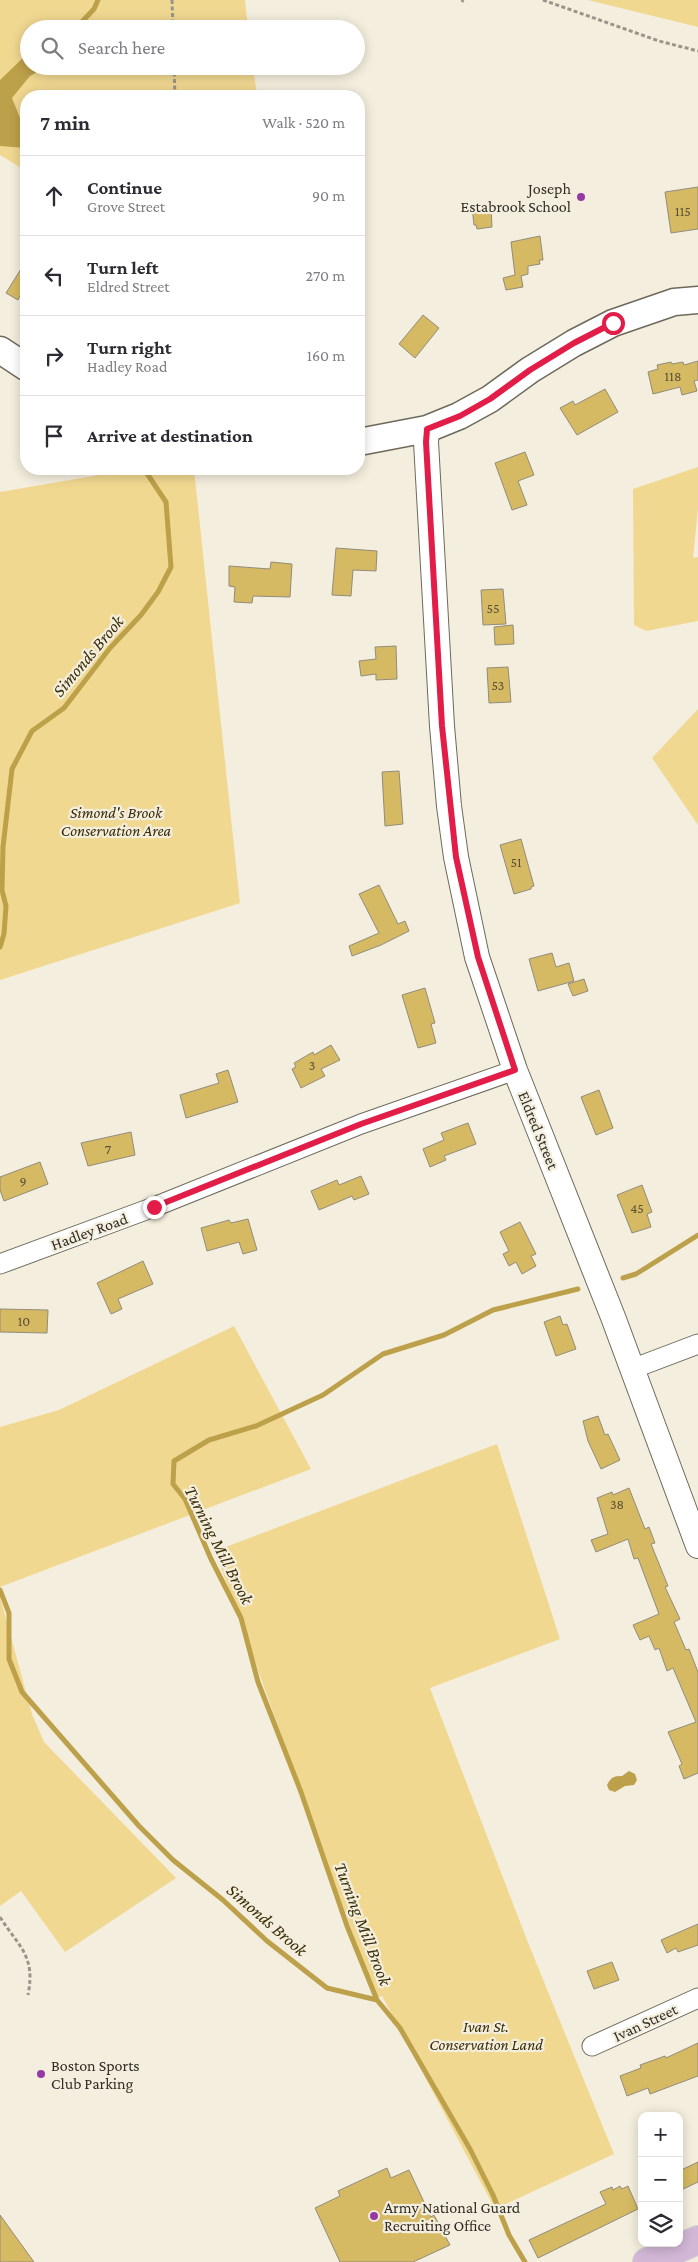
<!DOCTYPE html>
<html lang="en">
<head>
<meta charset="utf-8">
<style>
	body { margin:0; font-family:"Crimson Pro",serif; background:#f7f7f7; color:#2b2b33 }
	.controls { position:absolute; right:15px; bottom:15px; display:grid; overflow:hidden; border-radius:10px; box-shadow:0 2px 12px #0003 }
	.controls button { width:45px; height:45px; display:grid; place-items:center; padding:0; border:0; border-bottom:1px solid #e1e1e2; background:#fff; color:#2b2b33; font:25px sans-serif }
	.stop { position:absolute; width:15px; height:15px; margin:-11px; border:4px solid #e11d48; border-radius:50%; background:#fff }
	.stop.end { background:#e11d48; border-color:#fff; box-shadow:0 1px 5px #0008 }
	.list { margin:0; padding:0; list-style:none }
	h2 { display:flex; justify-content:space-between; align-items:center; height:65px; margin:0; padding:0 20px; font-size:21px }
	h2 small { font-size:16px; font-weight:400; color:#7c7c81 }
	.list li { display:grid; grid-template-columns:32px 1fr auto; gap:15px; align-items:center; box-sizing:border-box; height:80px; padding:0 20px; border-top:1px solid #e1e1e2 }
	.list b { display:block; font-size:19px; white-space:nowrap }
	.list p { margin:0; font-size:16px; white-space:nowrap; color:#7c7c81 }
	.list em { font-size:16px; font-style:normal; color:#7c7c81 }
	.icon { flex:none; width:28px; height:28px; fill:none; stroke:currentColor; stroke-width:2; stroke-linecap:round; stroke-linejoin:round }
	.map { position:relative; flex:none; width:698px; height:2262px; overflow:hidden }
	.search { position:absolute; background:#fff; box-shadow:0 2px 12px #0003; left:20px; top:20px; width:345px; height:55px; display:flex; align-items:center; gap:12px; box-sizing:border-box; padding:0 18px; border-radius:28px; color:#7c7c81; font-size:19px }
	.panel { position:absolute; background:#fff; box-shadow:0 2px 12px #0003; left:20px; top:90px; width:345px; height:385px; border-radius:20px }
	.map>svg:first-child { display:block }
	.green { fill:#f1d891 }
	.water { fill:#bda04a }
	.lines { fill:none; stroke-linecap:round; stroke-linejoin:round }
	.stream { stroke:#bda04a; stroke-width:5 }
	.building { fill:#d6b963; stroke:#918c7c }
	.minor-casing { stroke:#6e695a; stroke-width:21 }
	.tertiary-casing { stroke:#6e695a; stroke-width:26 }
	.secondary-casing { stroke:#6e695a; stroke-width:29 }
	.primary-casing { stroke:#d1d1cf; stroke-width:30 }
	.path { stroke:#9a958a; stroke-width:3; stroke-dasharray:4 2.5; stroke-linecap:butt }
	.minor { stroke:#fff; stroke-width:19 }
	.tertiary { stroke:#fff; stroke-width:24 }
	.secondary { stroke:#fff; stroke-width:26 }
	.primary { stroke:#d2b7d6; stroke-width:28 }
	.route { stroke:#e11d48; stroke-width:6 }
	.poi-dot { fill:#9539a3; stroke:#f4eede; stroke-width:2 }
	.labels { text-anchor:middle; stroke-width:4.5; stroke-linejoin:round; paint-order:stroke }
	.number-label { font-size:14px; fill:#595035 }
	.poi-label { font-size:16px; fill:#2f2d26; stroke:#f4eede; text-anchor:start }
	.park-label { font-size:16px; font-style:italic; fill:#382b05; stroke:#f4eede }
	.street-label { font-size:16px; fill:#2f2d26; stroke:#f4eede }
	.water-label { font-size:18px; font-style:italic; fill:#3a2e07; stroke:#f4eede }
</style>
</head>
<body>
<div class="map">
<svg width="698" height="2262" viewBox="0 0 698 2262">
	<rect width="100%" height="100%" fill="#f4eede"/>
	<path class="green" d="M0,0H245L248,29H29V66H253L257,96H26V171L0,155Z
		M588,0H698V27Z
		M698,467V509L693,558L698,557V621L646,631L634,625L633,489Z
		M134,469H194L240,903L0,980V492Z
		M698,709V825L652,758Z
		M234,1326L311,1469L0,1587V1427L59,1410Z
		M497,1444L560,1639L430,1688L527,1940L614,2154L495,2209L382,1996L376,1998L215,1551Z
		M0,1597L32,1714L44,1742L176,1878L65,1952L21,1891L0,1906Z"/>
	<path class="water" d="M29,52V66H100C79,79 67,76 43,69L30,76L12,98L22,123L26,118V148L0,146V80Z
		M629,1771L635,1774L637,1780L634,1785L625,1786L615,1792L609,1790L607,1785C611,1777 614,1776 622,1776Z"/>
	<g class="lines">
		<path class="stream" d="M75,29L94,9L98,0
			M0,947L4,934L6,906L2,890L3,847L12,769L32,731L64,708L110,648L141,615L158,592L171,567L166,502L144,469
			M623,1278L636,1274L698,1235
			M0,1590L9,1613V1659L22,1692L139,1826L173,1860L223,1900L267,1941L327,1988L377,2000L400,2028L470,2149L493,2195L509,2235L525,2262
			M377,2000L347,1926L301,1792L258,1682L241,1618L211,1559L185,1499L173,1484L174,1461L209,1440L256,1426L323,1395L383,1354L444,1335L493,1310L578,1289"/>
	</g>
	<path class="building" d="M698,187V229L671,233L665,192Z
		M491,206L492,227L477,229L476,225H474L472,207Z
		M540,236L543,260H539L540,264L528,266V274L521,276L523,287L506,290L503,278L515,275L511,242Z
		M26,261V300L20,296L18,300L6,293Z
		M423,315L439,328L415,358L399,344Z
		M698,361V380L694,381L697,391L682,395L680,387L653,394L648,372L658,369L657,365L671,362L672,364L683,362L684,365Z
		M605,389L618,412L577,435L560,408L573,401L575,405Z
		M525,452L534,475L518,481L527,505L512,510L495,463Z
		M336,548L377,551L376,571L353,570L351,596L332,595Z
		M271,562L292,564L290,597L253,596L252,603L234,602L235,587L229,586V566L270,569Z
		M503,589L506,624L483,625L481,590Z
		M513,625L514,644L495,645L494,627Z
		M396,646L397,679L376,680V674L361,676L359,661L376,659L375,647Z
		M508,667L511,702L489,703L487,668Z
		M399,771L403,824L385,826L382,772Z
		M521,839L534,886L531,887V889L514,894L500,845Z
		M379,885L398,924L405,921L409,931L381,945L352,956L349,946L379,933L359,894Z
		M552,953L556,967L569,963L574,981L538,991L529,959Z
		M584,979L588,991L573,996L568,984Z
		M425,988L435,1023L431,1024L436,1043L418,1048L402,995Z
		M331,1045L340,1060L321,1069L325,1076L301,1088L292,1069L296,1067L294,1063L313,1052L314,1055Z
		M228,1070L238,1102L186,1118L180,1095L219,1083L216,1074Z
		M599,1090L613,1128L596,1135L581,1097Z
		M468,1123L476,1144L444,1156L446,1160L430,1167L423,1149L444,1140L441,1133Z
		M131,1132L135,1155L88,1166L81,1143Z
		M40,1162L48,1184L4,1201L0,1190V1177Z
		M361,1176L369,1194L354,1200L352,1196L319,1210L311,1191L337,1180L339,1185Z
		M642,1185L652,1212L647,1214L651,1227L632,1233L617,1195Z
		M248,1219L257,1250L243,1254L239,1242L207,1251L201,1228L229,1220L231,1223Z
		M520,1222L536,1254L531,1256L536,1266L522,1274L516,1262L509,1266L503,1254L509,1251L500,1232Z
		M143,1261L153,1284L118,1299L122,1309L111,1314L97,1283Z
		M0,1309L48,1310L47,1333L0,1332Z
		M560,1316L563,1325L567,1324L576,1349L556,1356L544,1322Z
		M598,1416L605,1435L608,1434L620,1460L601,1469L588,1441L583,1421Z
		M629,1488L645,1529L649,1527L655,1543L651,1544L668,1586L665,1587L680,1619L674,1622L686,1650L689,1649L698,1672V1773L684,1779L679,1766L682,1764L668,1732L696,1722L673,1668L667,1671L659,1648L655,1650L649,1636L640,1640L633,1625L659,1614L638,1558L634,1559L628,1539L596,1552L591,1540L608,1534L597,1498L612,1492L613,1495Z
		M698,1924V1945L678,1952L676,1948L667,1953L661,1940Z
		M612,1962L619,1980L594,1989L587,1971Z
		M698,2043V2076L650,2094L648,2088L627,2096L620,2076L641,2068L640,2065L665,2056L666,2058Z
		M698,2162V2182L679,2191V2171Z
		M387,2168L391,2178L409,2170L431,2217L434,2215L450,2245L413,2262H340L315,2208L340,2196L338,2191Z
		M620,2186L622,2189L628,2186L638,2209L538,2258L529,2240L606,2204L600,2192L612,2187L613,2190Z
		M0,2215L34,2262H0Z"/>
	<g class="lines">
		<g class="minor-casing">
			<path id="minor" d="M0,1264L154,1207L361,1124L515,1070
				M632,1369L698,1344
				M592,2046L698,1998"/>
		</g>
		<g class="tertiary-casing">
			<path id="tertiary" d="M427,429L426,442L442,726L449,806L456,857L477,957L515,1070L613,1317L698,1546"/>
		</g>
		<g class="secondary-casing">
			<path id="secondary" d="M0,350L26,367
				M359,442L427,429L459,416L490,399L530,370L574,343L613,323L674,302L698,300"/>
		</g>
		<g class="primary-casing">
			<path id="primary" d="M647,2262L698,2240"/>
		</g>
		<path class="path" d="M172,0L173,29
			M543,0L659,41L698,51
			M462,2L463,0
			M174,66L175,96
			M0,1917C18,1946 36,1955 28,1995"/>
		<use href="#minor" class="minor"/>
		<use href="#tertiary" class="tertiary"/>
		<use href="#secondary" class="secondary"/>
		<use href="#primary" class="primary"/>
	</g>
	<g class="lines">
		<path class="route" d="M154,1207L361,1124L515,1070L478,957L456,857L442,726L426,442L427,429L460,416L490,399L530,370L574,343L613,323"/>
	</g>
	<g class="poi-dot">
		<circle cx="581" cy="197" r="5"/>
		<circle cx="41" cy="2074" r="5"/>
		<circle cx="374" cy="2216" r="5"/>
	</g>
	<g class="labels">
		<g class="number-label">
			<text x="683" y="216">115</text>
			<text x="673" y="381">118</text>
			<text x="493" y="613">55</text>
			<text x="498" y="690">53</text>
			<text x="516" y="867">51</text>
			<text x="312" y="1070">3</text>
			<text x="108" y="1154">7</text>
			<text x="23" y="1186">9</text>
			<text x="637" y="1213">45</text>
			<text x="24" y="1326">10</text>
			<text x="617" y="1509">38</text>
		</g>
		<g class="poi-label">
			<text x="571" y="194" text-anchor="end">Joseph<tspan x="571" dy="18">Estabrook School</tspan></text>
			<text x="51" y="2071">Boston Sports<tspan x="51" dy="18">Club Parking</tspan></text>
			<text x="384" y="2213">Army National Guard<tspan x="384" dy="18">Recruiting Office</tspan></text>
		</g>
		<g class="park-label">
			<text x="116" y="818">Simond's Brook<tspan x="116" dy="18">Conservation Area</tspan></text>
			<text x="486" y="2032">Ivan St.<tspan x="486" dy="18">Conservation Land</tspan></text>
		</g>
		<g class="street-label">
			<text transform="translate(539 1130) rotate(68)" y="6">Eldred Street</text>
			<text transform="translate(89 1231) rotate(-20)" y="6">Hadley Road</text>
			<text transform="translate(645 2022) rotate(-25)" y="6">Ivan Street</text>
		</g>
		<g class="water-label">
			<text transform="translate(88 656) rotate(-50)" y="6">Simonds Brook</text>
			<text transform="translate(219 1545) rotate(63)" y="6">Turning Mill Brook</text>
			<text transform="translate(267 1920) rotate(41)" y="6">Simonds Brook</text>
			<text transform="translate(363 1924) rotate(69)" y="6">Turning Mill Brook</text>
		</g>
	</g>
</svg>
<div class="controls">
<button>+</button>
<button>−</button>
<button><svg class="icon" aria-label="layers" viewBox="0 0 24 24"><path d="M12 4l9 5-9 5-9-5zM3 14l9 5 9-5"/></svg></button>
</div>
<div class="stop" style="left:613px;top:323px"></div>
<div class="stop end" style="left:154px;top:1207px"></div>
<div class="search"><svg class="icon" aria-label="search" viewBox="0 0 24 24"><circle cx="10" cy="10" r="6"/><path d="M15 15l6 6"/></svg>Search here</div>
<section class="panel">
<h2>7 min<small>Walk · 520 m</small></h2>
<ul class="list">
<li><svg class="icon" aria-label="ahead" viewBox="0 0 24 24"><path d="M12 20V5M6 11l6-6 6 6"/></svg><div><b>Continue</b><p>Grove Street</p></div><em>90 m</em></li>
<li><svg class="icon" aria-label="left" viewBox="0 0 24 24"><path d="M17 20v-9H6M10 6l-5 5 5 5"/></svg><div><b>Turn left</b><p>Eldred Street</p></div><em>270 m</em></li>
<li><svg class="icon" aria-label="right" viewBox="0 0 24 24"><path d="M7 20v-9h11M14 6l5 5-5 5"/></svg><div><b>Turn right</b><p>Hadley Road</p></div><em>160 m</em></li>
<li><svg class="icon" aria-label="arrive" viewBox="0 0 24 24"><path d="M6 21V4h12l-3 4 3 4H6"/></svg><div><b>Arrive at destination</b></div></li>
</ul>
</section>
</div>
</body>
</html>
